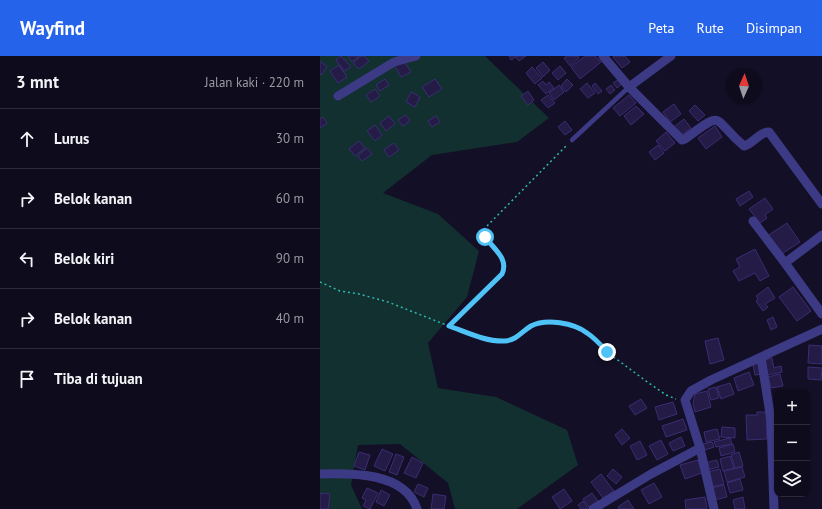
<!DOCTYPE html>
<html lang="id">
<head>
<meta charset="utf-8">
<style>
	body { margin:0; font-family:"PT Sans",sans-serif; background:#1c1929; color:#f1f3f6 }
	.controls { position:absolute; right:12px; bottom:12px; display:grid; overflow:hidden; border-radius:8px; box-shadow:0 1px 3px #0004 }
	.controls button { width:36px; height:36px; display:grid; place-items:center; padding:0; border:0; border-bottom:1px solid #2e2b3b; background:#0e0b1c; color:#f1f3f6; font:20px sans-serif }
	.compass { position:absolute; left:406px; top:12px; width:36px; height:36px; border-radius:50%; background:#0e0b1c; box-shadow:0 1px 3px #0004; rotate:3deg }
	.stop { position:absolute; width:12px; height:12px; margin:-9px; border:3px solid #4fc3f7; border-radius:50%; background:#fff }
	.stop.end { background:#4fc3f7; border-color:#fff; box-shadow:0 1px 4px #0008 }
	.list { margin:0; padding:0; list-style:none }
	h2 { display:flex; justify-content:space-between; align-items:center; height:52px; margin:0; padding:0 16px; font-size:17px }
	h2 small { font-size:13px; font-weight:400; color:#9b9ba3 }
	.list li { display:grid; grid-template-columns:26px 1fr auto; gap:12px; align-items:center; box-sizing:border-box; height:60px; padding:0 16px; border-top:1px solid #2e2b3b }
	.list b { display:block; font-size:15px; white-space:nowrap }
	.list em { font-size:13px; font-style:normal; color:#9b9ba3 }
	.icon { flex:none; width:22px; height:22px; fill:none; stroke:currentColor; stroke-width:2; stroke-linecap:round; stroke-linejoin:round }
	.map { position:relative; flex:none; width:502px; height:453px; overflow:hidden }
	header { display:flex; align-items:center; gap:24px; box-sizing:border-box; height:56px; padding:0 20px; background:#2563eb; color:#fff }
	header strong { font-size:19px }
	nav { display:flex; gap:22px; margin-inline-start:auto; font-size:14px }
	main { display:flex }
	aside { flex:1; background:#0e0b1c }
	.map>svg:first-child { display:block }
	.green { fill:#12302f }
	.building { fill:#241b47; stroke:#3b2d73 }
	.lines { fill:none; stroke-linecap:round; stroke-linejoin:round }
	.path { stroke:#2fb8b0; stroke-width:1.5; stroke-dasharray:2 3; stroke-linecap:butt }
	.service { stroke:#3d3a85; stroke-width:4.5 }
	.minor { stroke:#3d3a85; stroke-width:9 }
	.route { stroke:#4fc3f7; stroke-width:5 }
</style>
</head>
<body>
<header>
<strong>Wayfind</strong>
<nav><a>Peta</a><a>Rute</a><a>Disimpan</a></nav>
</header>
<main>
<aside>
<h2>3 mnt<small>Jalan kaki · 220 m</small></h2>
<ul class="list">
<li><svg class="icon" aria-label="ahead" viewBox="0 0 24 24"><path d="M12 20V5M6 11l6-6 6 6"/></svg><div><b>Lurus</b></div><em>30 m</em></li>
<li><svg class="icon" aria-label="right" viewBox="0 0 24 24"><path d="M7 20v-9h11M14 6l5 5-5 5"/></svg><div><b>Belok kanan</b></div><em>60 m</em></li>
<li><svg class="icon" aria-label="left" viewBox="0 0 24 24"><path d="M17 20v-9H6M10 6l-5 5 5 5"/></svg><div><b>Belok kiri</b></div><em>90 m</em></li>
<li><svg class="icon" aria-label="right" viewBox="0 0 24 24"><path d="M7 20v-9h11M14 6l5 5-5 5"/></svg><div><b>Belok kanan</b></div><em>40 m</em></li>
<li><svg class="icon" aria-label="arrive" viewBox="0 0 24 24"><path d="M6 21V4h12l-3 4 3 4H6"/></svg><div><b>Tiba di tujuan</b></div></li>
</ul>
</aside>
<div class="map">
<svg width="502" height="453" viewBox="0 0 502 453">
	<rect width="100%" height="100%" fill="#130f26"/>
	<path class="green" d="M0,0H165L229,62L197,86L112,99L63,137L118,158L159,195L147,241L108,287L118,332L176,341L247,374L258,409L197,453H135L128,427L80,388L38,389L31,429L42,453H0Z"/>
	<path class="building" d="M21,0L31,11L24,15L16,4Z
		M28,0H39L32,6Z
		M41,0H44L49,5L39,13L33,7Z
		M189,0H206L199,5L196,1L191,4Z
		M247,0H258L259,2L250,10L244,2Z
		M265,0H275L281,6L260,23L251,11Z
		M294,0H305L310,6L302,12L293,1Z
		M0,5L7,11L1,19L0,18Z
		M84,5L91,16L81,21L75,10Z
		M223,6L230,14L223,21L216,12Z
		M19,9L27,21L18,27L10,15Z
		M240,10L246,17L238,24L232,17Z
		M212,11L222,22L215,28L206,17Z
		M65,23L69,29L60,35L56,29Z
		M115,23L122,33L109,41L102,31Z
		M247,23L253,29L246,36L241,30Z
		M298,24L302,28L297,32L293,27Z
		M223,25L226,29L229,26L234,32L226,38L218,29Z
		M267,27L275,37L268,42L260,33Z
		M275,27L282,35L278,38L272,30Z
		M239,29L244,36L234,44L229,37Z
		M291,29L295,34L290,38L286,33Z
		M55,33L60,40L51,46L46,39Z
		M208,35L214,44L208,49L201,40Z
		M91,36L100,41L95,51L86,46Z
		M228,39L235,47L228,52L221,44Z
		M309,39L316,47L300,60L293,52Z
		M354,48L361,58L350,66L343,56Z
		M375,49L385,59L378,65L369,55Z
		M316,50L324,58L311,69L304,60Z
		M86,59L90,65L83,70L78,64Z
		M69,60L75,68L66,75L60,67Z
		M116,60L120,66L112,71L108,65Z
		M3,61L7,67L0,72V63Z
		M364,63L371,72L360,80L354,71Z
		M245,65L252,74L245,79L238,71Z
		M55,69L62,79L55,85L47,75Z
		M395,70L402,81L386,93L378,82Z
		M346,76L355,87L345,95L336,85Z
		M39,85L45,92L35,100L29,93Z
		M74,87L79,94L69,101L64,94Z
		M338,89L344,97L335,104L329,96Z
		M47,92L52,98L42,105L38,100Z
		M429,135L433,141L420,150L416,143Z
		M445,142L453,153L445,159L447,162L440,167L429,153Z
		M467,167L480,186L460,199L447,180Z
		M435,193L449,220L440,225L435,217L419,225L413,215L420,211L416,203Z
		M448,231L455,242L445,248L448,251L443,255L436,245L438,243L436,240Z
		M473,231L491,255L477,265L459,241Z
		M453,261L457,271L451,274L447,264Z
		M398,282L404,304L390,308L385,285Z
		M489,289L502,290V308L488,307Z
		M452,302L454,312L461,310L462,316L448,319L444,304Z
		M441,307L442,318L435,319L433,309Z
		M488,311L502,312L501,324L488,323Z
		M429,316L434,329L418,335L414,322Z
		M460,318L463,330L451,332L448,321Z
		M410,327L414,338L401,343L397,331Z
		M396,331L399,342L391,344L388,333Z
		M387,335L391,351L375,356L373,347L375,338Z
		M321,343L327,352L315,359L309,350Z
		M353,346L357,358L339,364L335,351Z
		M437,356H446L447,383L427,384L426,359H437Z
		M363,363L367,374L346,381L342,370Z
		M402,371L415,372V382L401,381Z
		M302,373L310,382L302,389L295,379Z
		M397,373L400,383L386,386L384,376Z
		M361,381L365,390L353,395L349,387Z
		M410,382L412,388L396,391L394,386Z
		M341,384L348,398L337,404L329,390Z
		M320,385L327,399L317,404L310,390Z
		M392,386L394,391L385,394L383,388Z
		M413,388L415,396L401,400L399,392Z
		M62,393L73,398L65,415L54,410Z
		M39,396L50,399L45,414L34,410Z
		M419,396L423,410L415,412L411,399Z
		M76,398L84,401L77,419L69,416Z
		M410,400L414,412L403,415L400,403Z
		M92,401L103,407L96,422L84,417Z
		M378,404L382,417L365,423L360,409Z
		M397,404L399,411L387,414L385,407Z
		M422,411L425,421L407,426L404,415Z
		M293,413L302,421L296,428L287,420Z
		M400,413L404,428L391,431L387,416Z
		M281,418L294,435L283,442L271,426Z
		M420,423L423,434L410,437L407,427Z
		M334,427L342,441L329,448L321,434Z
		M98,428L108,432L104,441L94,436Z
		M404,429L407,441L394,444L391,432Z
		M47,432L58,437L50,453L43,450L46,444L42,442Z
		M244,433L252,445L240,453L232,441Z
		M61,434L70,439L64,450L56,446Z
		M0,437L10,438L8,453H0Z
		M272,437L278,445L269,451L263,443Z
		M113,438L126,440L124,453H111Z
		M385,441L387,453H366L365,444Z
		M423,441L425,453H415L413,444Z
		M308,444L314,453H299L298,451Z
		M263,445L268,452L266,453H261L258,449Z"/>
	<g class="lines">
		<path class="path" d="M0,226L20,235L39,238L68,246L129,270L174,284H194L211,270L223,267L246,268L266,276L287,296L326,325L346,339L356,343
			M129,270L182,218C192,198 166,193 164,173L247,89"/>
		<path class="service" d="M252,84L309,31"/>
		<path class="minor" d="M283,0L309,31L362,84L365,83C406,52 391,63 424,90C433,88 439,76 449,76L502,148
			M309,31L351,0
			M18,40L74,6L96,0
			M433,165L465,207
			M502,179L465,207L502,258
			M441,301L451,364L454,453
			M380,392L394,453
			M0,418C32,417 85,416 97,453
			M273,453L331,418L380,392L365,344L371,335L391,324L502,273"/>
	</g>
	<g class="lines">
		<path class="route" d="M165,181C174,193 189,203 182,218L129,270C146,276 166,286 185,285C197,284 201,276 211,270C226,262 254,267 267,277C275,282 281,289 287,296"/>
	</g>
</svg>
<div class="controls">
<button>+</button>
<button>−</button>
<button><svg class="icon" aria-label="layers" viewBox="0 0 24 24"><path d="M12 4l9 5-9 5-9-5zM3 14l9 5 9-5"/></svg></button>
</div>
<svg class="compass" viewBox="-18 -18 36 36"><path d="M0-13l5 13h-10z" fill="#e53935"/><path d="M0 13l5-13h-10z" fill="#9b9ba3"/></svg>
<div class="stop" style="left:165px;top:181px"></div>
<div class="stop end" style="left:287px;top:296px"></div>
</div>
</main>
</body>
</html>
